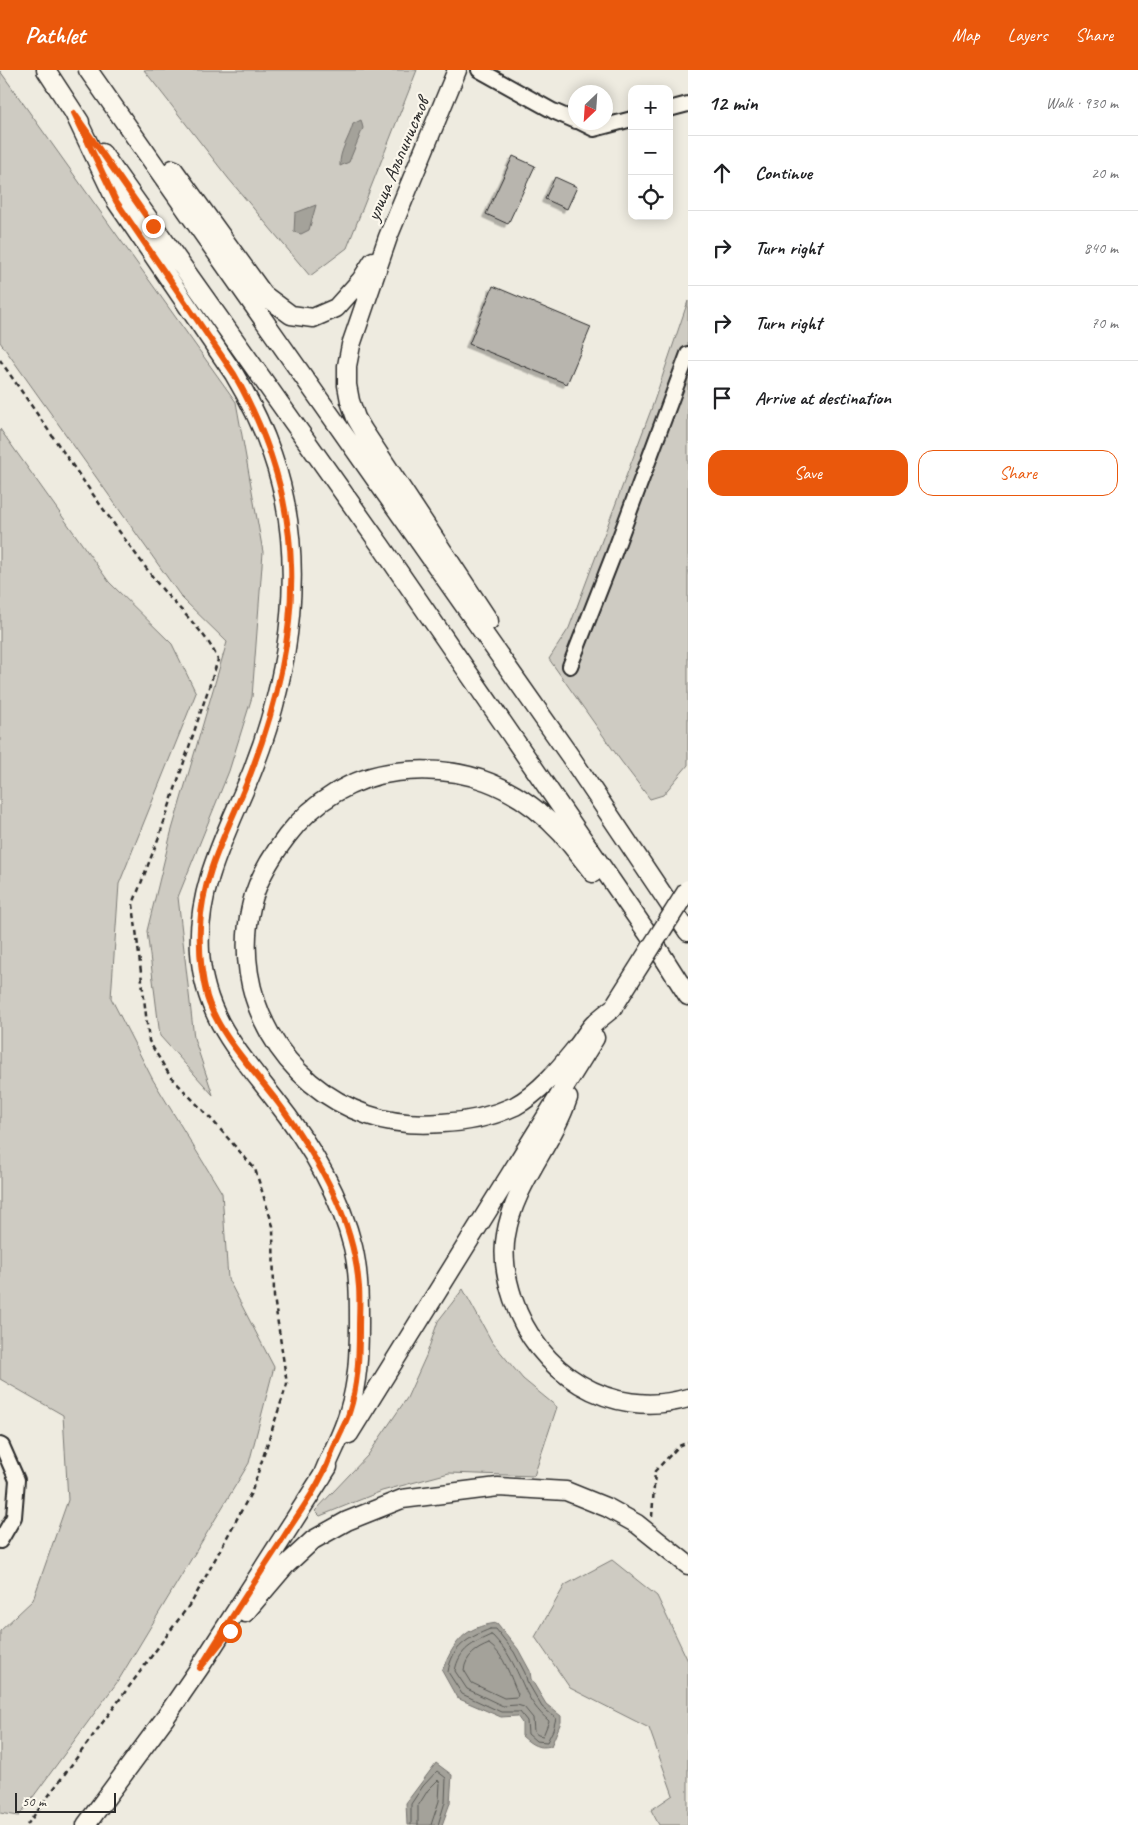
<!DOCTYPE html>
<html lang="en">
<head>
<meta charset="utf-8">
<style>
	body { margin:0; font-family:Caveat,sans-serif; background:#f6f6f6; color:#202124 }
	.controls { position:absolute; right:15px; top:15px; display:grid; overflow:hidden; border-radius:10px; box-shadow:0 2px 12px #0003 }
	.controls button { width:45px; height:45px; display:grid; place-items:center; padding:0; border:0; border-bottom:1px solid #e0e0e0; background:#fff; color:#202124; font:25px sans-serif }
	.compass { position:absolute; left:568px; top:15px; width:45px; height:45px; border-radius:50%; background:#fff; box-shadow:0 2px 12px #0003; rotate:205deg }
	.scale { position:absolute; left:15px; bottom:12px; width:101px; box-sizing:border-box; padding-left:5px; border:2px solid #2b2b2b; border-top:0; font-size:14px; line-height:18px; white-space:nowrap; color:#2b2b2b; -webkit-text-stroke:4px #fbf7ec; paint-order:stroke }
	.stop { position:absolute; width:15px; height:15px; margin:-11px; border:4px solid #ea580c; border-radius:50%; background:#fff }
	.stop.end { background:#ea580c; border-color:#fff; box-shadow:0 1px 5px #0008 }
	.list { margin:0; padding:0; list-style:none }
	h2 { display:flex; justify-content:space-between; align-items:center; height:65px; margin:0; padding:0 20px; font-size:21px }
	h2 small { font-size:16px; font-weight:400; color:#757577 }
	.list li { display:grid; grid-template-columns:32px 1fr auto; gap:15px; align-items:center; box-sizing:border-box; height:75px; padding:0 20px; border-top:1px solid #e0e0e0 }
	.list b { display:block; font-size:19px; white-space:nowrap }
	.list em { font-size:16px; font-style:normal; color:#757577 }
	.actions { display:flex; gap:10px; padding:15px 20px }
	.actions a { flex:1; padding:11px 0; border:1px solid #ea580c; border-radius:15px; text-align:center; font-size:18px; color:#ea580c }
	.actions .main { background:#ea580c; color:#fff }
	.icon { flex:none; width:28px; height:28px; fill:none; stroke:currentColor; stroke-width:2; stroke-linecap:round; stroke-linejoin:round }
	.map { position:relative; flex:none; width:688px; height:1755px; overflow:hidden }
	header { display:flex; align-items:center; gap:30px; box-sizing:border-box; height:70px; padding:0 25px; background:#ea580c; color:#fff }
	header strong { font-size:24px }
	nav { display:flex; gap:28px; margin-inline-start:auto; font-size:18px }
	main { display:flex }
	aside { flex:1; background:#fff }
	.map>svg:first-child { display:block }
	.green { fill:#cecbc2; stroke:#7c7b76 }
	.water { fill:#a4a29a; stroke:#74726e }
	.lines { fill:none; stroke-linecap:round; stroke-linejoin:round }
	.shore { stroke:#5b5b57; stroke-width:1 }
	.building { fill:#b8b5ae; stroke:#2b2b2b; filter:url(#shadow) }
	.minor-casing { stroke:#2b2b2b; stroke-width:18 }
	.major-casing { stroke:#2b2b2b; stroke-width:21 }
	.path { stroke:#2b2b2b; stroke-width:2.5; stroke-dasharray:5 4; stroke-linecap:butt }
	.minor { stroke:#fbf7ec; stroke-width:14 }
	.major { stroke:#fbf7ec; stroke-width:18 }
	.major-bridge-casing { stroke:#2b2b2b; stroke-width:21; stroke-linecap:butt }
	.major-bridge { stroke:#fbf7ec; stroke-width:18 }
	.route { stroke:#ea580c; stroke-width:6 }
	.labels { text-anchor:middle; stroke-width:4.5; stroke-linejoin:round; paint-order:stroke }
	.street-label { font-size:20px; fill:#2b2b2b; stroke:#fbf7ec }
</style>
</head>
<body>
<header>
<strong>Pathlet</strong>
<nav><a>Map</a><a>Layers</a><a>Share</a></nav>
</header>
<main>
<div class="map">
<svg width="688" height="1755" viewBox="0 0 688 1755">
	<defs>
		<filter id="shadow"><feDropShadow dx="-3.5" dy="3.5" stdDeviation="0" flood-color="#0004"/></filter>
	</defs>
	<rect width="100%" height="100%" fill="#eeebe0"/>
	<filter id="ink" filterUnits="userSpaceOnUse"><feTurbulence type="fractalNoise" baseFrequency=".02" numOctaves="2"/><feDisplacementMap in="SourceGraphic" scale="10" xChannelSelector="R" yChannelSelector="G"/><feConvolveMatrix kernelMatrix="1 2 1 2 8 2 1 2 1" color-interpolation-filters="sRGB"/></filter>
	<g filter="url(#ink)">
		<path class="green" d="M144,0H417L347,178L310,206L228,108Z
			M0,1L236,332L263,482L252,627L229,701L178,827L194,968L213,1025L160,966L147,861L171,763L227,572L182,528L0,272Z
			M688,231V695L663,725L650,729L621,691L549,589L569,558L651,340Z
			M0,359L109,512L172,574L196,623L119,814L111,928L153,1010L222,1123L228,1209L274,1297L249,1393L118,1611L19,1746L0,1743V1561L33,1530L68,1430L63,1345L0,1309Z
			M463,1219L492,1272L523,1309L557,1337L534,1406L449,1403L382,1421L320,1446L315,1441L368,1385L407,1328L426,1286L438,1251Z
			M612,1490L657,1526L688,1591V1755H659L651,1740L673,1725L649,1658L570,1618L535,1567L565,1515Z"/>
		<path class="water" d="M361,50L363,58L349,92L340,96C339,81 349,69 353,54Z
			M316,135L309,160L301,164L294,162L295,143Z
			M497,1553L518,1579L530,1601L531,1609L546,1634L561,1646V1652L551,1676C538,1679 532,1675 522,1666V1653L517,1646L501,1647L457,1628L442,1601C454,1572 464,1557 497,1553Z
			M436,1693L452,1705L450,1733L442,1755H407L406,1733Z"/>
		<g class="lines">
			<path class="shore" d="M490,1559H496L514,1582L525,1603L527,1611L542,1637L556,1648L553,1660L547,1672L536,1671L528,1664L527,1651L520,1642H501L462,1624L448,1602C452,1576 468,1568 490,1559Z
				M491,1565L493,1566C499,1573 506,1580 510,1588C525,1614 525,1630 549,1651L543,1666L538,1665L534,1662L533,1648L524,1637L517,1635L503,1636L467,1619L455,1601C459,1579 473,1573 491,1565Z
				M489,1574C505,1585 510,1607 518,1624L517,1627L504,1628L472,1613L464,1600C466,1586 476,1579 489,1574Z
				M411,1755V1734L423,1716L437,1701L446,1708L445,1732L438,1755
				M418,1755V1736L428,1720L438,1710L440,1713L439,1731L431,1755"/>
		</g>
		<path class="building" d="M513,86L535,96L508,154L486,144Z
			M555,107L577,117L567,139L545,129Z
			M493,216L591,257L567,314L469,274Z"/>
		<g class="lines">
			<g class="minor-casing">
				<path id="minor" d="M479,0L553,41L576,51
					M669,39L688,34
					M580,52L594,59L632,49
					M570,596L613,486L688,284
					M0,1375L2,1376L17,1410L14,1447L0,1471"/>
			</g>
			<g class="major-casing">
				<path id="major" d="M46,0L80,52
					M88,0L572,689L688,862
					M457,0L388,167L351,275L347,296V315L350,331L356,348L363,360L489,551
					M74,43L116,131L234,304C249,329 262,355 272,384C308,486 291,603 252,702C228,761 196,816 200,882C204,945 236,979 273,1027C308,1071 339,1121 353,1177C359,1202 359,1228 359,1253C359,1283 358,1312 349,1341C343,1364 330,1385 322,1407
					M102,83L381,476L653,871L688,926
					M173,99L264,225L291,245L313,248L336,238L361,210L373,191
					M593,803C583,790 573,777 562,764C516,714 462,694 396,702C352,707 313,732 287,766C271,787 256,812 251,837C231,925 282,1016 368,1045C391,1053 417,1055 442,1053C466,1052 493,1046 515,1036C539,1023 559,999 576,978C583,970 587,961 594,954C600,948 607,943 613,938
					M568,1028C552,1076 514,1114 506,1165C502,1187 506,1208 513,1229C537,1302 610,1351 688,1328
					M349,1364L595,968
					M245,1543L285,1496L313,1470L347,1451L402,1429L498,1417L566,1421L608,1438L637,1454L688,1495
					M86,1755L165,1648L200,1597L328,1397"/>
			</g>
			<path class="path" d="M0,290C51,364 101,438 155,510C174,536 206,560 218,590L160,764L133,834L149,971L170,1006L212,1050L255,1099L273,1156L274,1227L287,1314L252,1421L193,1530L27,1755
				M652,1447L655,1401L679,1376L688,1372"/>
			<use href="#minor" class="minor"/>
			<use href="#major" class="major"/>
			<g class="major-bridge-casing">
				<path id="major-bridge" d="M616,933L688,819"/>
			</g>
			<use href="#major-bridge" class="major-bridge"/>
		</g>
	</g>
	<g class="lines" filter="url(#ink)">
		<path class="route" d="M153,156L74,43L116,131L234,304C309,435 305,558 253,697C234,750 202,799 200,857C199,880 201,904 207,927C220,968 257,1003 282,1038C320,1092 354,1149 359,1217C360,1230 359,1245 359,1259C359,1287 358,1316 349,1343C346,1353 339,1364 335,1375C330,1385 327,1397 321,1407C310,1430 293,1451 280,1473C253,1514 226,1556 200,1598L230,1561"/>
	</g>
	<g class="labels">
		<g class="street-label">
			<text transform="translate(397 89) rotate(-67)" y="7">улица Альпинистов</text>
		</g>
	</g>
</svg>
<div class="controls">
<button>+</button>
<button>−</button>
<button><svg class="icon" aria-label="locate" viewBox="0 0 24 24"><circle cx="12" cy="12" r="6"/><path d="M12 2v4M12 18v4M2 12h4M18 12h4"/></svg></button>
</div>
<svg class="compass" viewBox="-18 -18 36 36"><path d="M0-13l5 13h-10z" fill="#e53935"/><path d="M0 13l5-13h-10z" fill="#757577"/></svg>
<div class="scale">50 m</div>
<div class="stop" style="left:230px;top:1561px"></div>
<div class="stop end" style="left:153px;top:156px"></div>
</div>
<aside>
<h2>12 min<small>Walk · 930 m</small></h2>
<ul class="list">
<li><svg class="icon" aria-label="ahead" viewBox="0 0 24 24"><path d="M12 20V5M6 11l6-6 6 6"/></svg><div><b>Continue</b></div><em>20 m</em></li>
<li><svg class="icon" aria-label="right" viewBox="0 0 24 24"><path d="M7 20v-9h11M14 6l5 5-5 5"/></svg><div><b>Turn right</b></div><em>840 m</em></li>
<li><svg class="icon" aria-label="right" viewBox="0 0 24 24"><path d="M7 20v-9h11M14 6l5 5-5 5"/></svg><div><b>Turn right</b></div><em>70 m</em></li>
<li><svg class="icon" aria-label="arrive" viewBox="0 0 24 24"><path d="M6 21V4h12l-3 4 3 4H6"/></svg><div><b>Arrive at destination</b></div></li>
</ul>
<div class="actions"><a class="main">Save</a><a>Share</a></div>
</aside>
</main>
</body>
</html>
